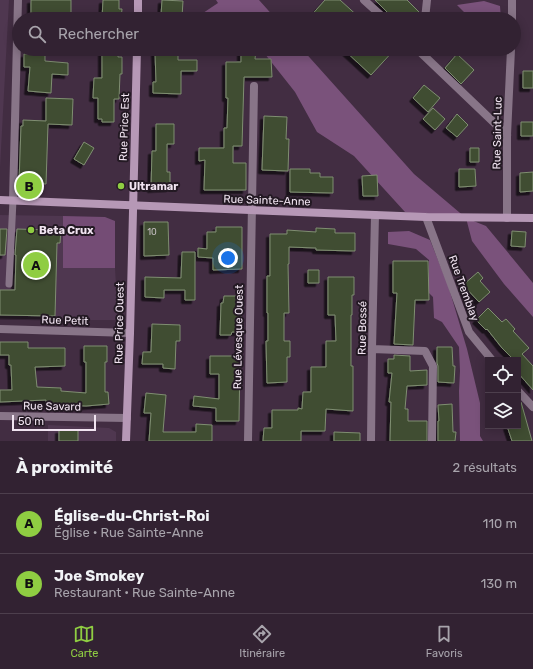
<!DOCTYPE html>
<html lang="fr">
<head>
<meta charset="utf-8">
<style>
	body { margin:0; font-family:Rubik,sans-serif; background:#3a2a3a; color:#f1f3f6 }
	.controls { position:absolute; right:12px; bottom:12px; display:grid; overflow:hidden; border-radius:0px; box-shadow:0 2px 10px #0003 }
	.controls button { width:36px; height:36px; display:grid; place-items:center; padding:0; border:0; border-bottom:1px solid #4d3f4d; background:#322232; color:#f1f3f6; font:20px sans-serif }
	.scale { position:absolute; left:12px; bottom:10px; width:84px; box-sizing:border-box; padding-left:4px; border:2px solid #f1e4f1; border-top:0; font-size:11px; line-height:14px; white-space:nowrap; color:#f1e4f1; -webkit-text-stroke:3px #231923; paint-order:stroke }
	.you { position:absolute; left:228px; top:258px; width:14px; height:14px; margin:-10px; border:3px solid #fff; border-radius:50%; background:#1a73e8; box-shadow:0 0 0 6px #1a73e833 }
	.badge { display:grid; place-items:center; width:26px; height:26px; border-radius:50%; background:#8fcd42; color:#111; font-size:13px; font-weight:700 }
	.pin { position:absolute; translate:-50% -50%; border:2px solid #fff; box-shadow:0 1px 4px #0006 }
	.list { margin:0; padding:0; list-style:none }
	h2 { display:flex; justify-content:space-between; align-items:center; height:52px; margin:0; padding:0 16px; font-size:17px }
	h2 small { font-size:13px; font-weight:400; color:#a8a4ac }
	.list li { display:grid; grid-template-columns:26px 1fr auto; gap:12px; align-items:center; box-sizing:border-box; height:60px; padding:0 16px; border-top:1px solid #4d3f4d }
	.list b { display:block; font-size:15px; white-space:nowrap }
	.list p { margin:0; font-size:13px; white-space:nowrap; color:#a8a4ac }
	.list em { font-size:13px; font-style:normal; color:#a8a4ac }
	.icon { flex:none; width:22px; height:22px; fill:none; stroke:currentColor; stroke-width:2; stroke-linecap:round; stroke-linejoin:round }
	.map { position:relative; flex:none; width:533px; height:441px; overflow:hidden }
	.search { position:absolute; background:#322232; box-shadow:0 2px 10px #0003; left:12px; right:12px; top:12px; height:44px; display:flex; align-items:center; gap:10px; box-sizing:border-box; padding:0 14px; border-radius:22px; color:#a8a4ac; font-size:15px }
	.sheet { height:172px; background:#322232 }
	nav { display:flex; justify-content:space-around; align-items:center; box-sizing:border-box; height:56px; border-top:1px solid #4d3f4d; background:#322232; font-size:11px; color:#a8a4ac }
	nav a { display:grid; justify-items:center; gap:2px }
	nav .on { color:#8fcd42 }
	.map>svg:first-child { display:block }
	.built { fill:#4f3750 }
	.green { fill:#744c75 }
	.forest { fill:#7a527b }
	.building { fill:#3f4d32; stroke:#7f8e71; filter:url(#shadow) }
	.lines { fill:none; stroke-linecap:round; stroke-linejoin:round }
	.lane { stroke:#887588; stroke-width:7 }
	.street { stroke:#887588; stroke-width:8 }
	.secondary { stroke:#b698b6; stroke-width:8 }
	.poi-dot { fill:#8fcd42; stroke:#231923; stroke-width:1.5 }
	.labels { text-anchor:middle; stroke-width:4; stroke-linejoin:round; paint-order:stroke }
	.number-label { font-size:9px; fill:#c4bec1 }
	.street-label { font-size:11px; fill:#f1e4f1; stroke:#231923 }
	.poi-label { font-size:11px; font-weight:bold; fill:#f1e4f1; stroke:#231923; text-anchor:start }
</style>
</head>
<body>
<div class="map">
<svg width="533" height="441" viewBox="0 0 533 441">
	<defs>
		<filter id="shadow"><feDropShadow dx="-3.5" dy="3.5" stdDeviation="0" flood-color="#0009"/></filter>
	</defs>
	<rect width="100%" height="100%" fill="#422d42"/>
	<path class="built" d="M0,0H9L0,168Z
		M0,215L63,216V268H115L118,320H66L0,319Z
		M48,425L109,428L116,432V441H48Z"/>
	<path class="green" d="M63,216L105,217L115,221V268H63Z"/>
	<path class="forest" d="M216,0H259L276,19H206L203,13L218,3Z
		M484,1L500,6L501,19H468L464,12L457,5Z
		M261,49H302L414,174L466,218L486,226L533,283V317L504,284L472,241L466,218L426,217L405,212L354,156L317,132L295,92Z
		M409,231L430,240L448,285L467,349L480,403V436L483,441H460L459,391L460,371L459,347L442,322L434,318L433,297L421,285L429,277V260L416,249L388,244V232Z"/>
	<path class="building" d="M31,0H71V18L31,19Z
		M103,0H119V9H122L121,19H102Z
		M162,0L183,1L182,17L161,16Z
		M325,0H340L361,19H308Z
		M375,0H407L419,12L412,19H394Z
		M102,49H118V57H122V74H120L119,99H114V122H102V119H98V98H93L94,78H102Z
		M241,49H256L255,59H271L272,77H244L242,146H233V163H246V190H204L205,160L199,161V148H224V128H227L228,98H226V62H241Z
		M343,49H395L371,75Z
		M178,50V60H197V71H181V94L153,93V82H156L155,51Z
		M24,54H45V61L68,63V75L52,74L51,93L28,91L30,67H24Z
		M457,54L474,70L461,84L445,68Z
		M523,71H533V88H523Z
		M424,85L440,98L428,112L413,98Z
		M46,98L73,99L72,125L48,124L46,184L19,183L21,126H23V120L46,121Z
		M433,108L445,119L435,130L423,119Z
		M457,114L468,125L457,137L446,128Z
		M264,116L287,117L286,139H289L288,171L262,170Z
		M521,122H533V136H521Z
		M156,124H174V144H167V172H170V188L151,189L152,151H156Z
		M84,142L94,148L84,165L74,159Z
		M470,148H479V162H470Z
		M290,169H310V173H320V177H333V193L290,192Z
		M459,169H475L476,186L459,187Z
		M533,172V191L520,192V173Z
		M377,175L378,196H363L362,176Z
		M144,222H168L169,255L144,256Z
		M216,227H242V269L213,270V258L198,257V248L207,249V232H216Z
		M316,228L335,229V233H355V251L316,250V248L289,247V264H288L289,313H284V341H290V357H287V382L267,383L266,341H268V313H267V276H270V234H287V230L316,232Z
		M0,229H7L5,255H0Z
		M17,229L50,230V229H61L60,243H57L55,316L0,315V290H15L16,255H15Z
		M512,231L526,232L525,247L511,246Z
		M182,252H195V300H185V290H164V298L145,297V277L181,278Z
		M393,261H428L429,300H415L413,345L394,344L397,293H393Z
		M308,270H319V283H308Z
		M478,272L483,278L480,281L490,292L479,302L463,285Z
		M328,277H354V295H352V315H351V366H353V411L326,409L325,431H301V441H263L264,428H272V410H298V408L302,409L303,392H311V367H326V341H336L335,315H328Z
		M224,296H241L240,316L242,317V332H232L231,335H220L221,303H223Z
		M488,308L502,322L506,319L515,329L513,331L529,348L522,354L533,366V390L518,373V360H514L502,348L487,329L486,330L476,320Z
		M152,324L180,325V341H176L175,369L163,368V364H142L143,352H151Z
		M0,342H28V348H65V366L35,367L37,387L61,388V391L86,393V362H84V346H107V362H105V392H108L109,404L86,406L63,405V404L46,403V400L0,402V390H12L11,365H9V355H0Z
		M437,347H452L453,366H455L454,383L438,382V366L437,363Z
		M394,355L410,356V371L427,370V385L407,386L405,409H408V421H427V441H390L391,402H389L392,373H388V359H394Z
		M210,356H240L239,421H216V408L193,406L194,396L219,399V374H210Z
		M146,393L166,395L163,432H196V424L212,425V441H149L151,413H144Z
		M520,401L521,402L532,441H512L507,426H518V402Z
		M452,404L453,432H456L455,441H438V421H439L438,405Z
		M59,430H78V441H59Z
		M334,432L360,433V441H334Z"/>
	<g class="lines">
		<path class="lane" d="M9,284L13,200"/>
		<path class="street" d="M364,0L385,19
			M425,19L427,0
			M512,19V0
			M417,49L507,135
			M13,200L18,0
			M426,217L469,332L492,360
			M507,218V135L511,49
			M0,329L130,333
			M372,349L425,351L433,366L432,441
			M518,391L533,407
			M0,416L127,418
			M248,441L254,86
			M371,441L372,349L375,215"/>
		<path class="secondary" d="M138,19V0
			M0,200L426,217L533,218
			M126,441L130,333L137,49"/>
	</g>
	<g class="poi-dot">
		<circle cx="121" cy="186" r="4"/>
		<circle cx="31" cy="230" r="4"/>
	</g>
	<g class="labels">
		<g class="number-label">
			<text x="152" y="235">10</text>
		</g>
		<g class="street-label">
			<text transform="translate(124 127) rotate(-88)" y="4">Rue Price Est</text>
			<text transform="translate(497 133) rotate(-89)" y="4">Rue Saint-Luc</text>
			<text transform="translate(267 200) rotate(2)" y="4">Rue Sainte-Anne</text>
			<text transform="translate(464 288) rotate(70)" y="4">Rue Tremblay</text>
			<text transform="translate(65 320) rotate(2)" y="4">Rue Petit</text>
			<text transform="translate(119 323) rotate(-89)" y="4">Rue Price Ouest</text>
			<text transform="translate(362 328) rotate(-89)" y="4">Rue Bossé</text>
			<text transform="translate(238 337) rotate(-89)" y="4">Rue Lévesque Ouest</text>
			<text transform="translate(52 406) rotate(1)" y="4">Rue Savard</text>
		</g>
		<g class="poi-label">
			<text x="129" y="190">Ultramar</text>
			<text x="39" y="234">Beta Crux</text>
		</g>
	</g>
</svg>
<div class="controls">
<button><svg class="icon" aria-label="locate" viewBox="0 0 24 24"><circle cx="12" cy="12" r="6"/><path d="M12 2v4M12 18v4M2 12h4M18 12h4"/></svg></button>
<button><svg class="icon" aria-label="layers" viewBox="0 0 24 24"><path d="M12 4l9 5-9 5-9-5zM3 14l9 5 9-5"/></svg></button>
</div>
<div class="scale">50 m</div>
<div class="you"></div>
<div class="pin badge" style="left:36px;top:265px">A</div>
<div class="pin badge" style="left:29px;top:186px">B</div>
<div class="search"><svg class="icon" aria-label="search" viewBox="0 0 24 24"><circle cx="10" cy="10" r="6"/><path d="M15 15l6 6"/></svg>Rechercher</div>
</div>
<section class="sheet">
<h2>À proximité<small>2 résultats</small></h2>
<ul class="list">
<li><span class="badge">A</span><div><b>Église-du-Christ-Roi</b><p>Église · Rue Sainte-Anne</p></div><em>110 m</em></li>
<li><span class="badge">B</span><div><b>Joe Smokey</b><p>Restaurant · Rue Sainte-Anne</p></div><em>130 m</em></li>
</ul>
</section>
<nav>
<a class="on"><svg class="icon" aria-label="map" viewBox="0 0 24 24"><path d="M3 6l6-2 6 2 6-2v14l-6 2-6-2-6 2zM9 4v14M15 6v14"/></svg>Carte</a>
<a><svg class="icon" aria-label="directions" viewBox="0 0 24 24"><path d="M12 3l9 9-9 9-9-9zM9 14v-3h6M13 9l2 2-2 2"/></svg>Itinéraire</a>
<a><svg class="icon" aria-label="saved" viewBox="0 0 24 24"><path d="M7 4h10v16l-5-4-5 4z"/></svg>Favoris</a>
</nav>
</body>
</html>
